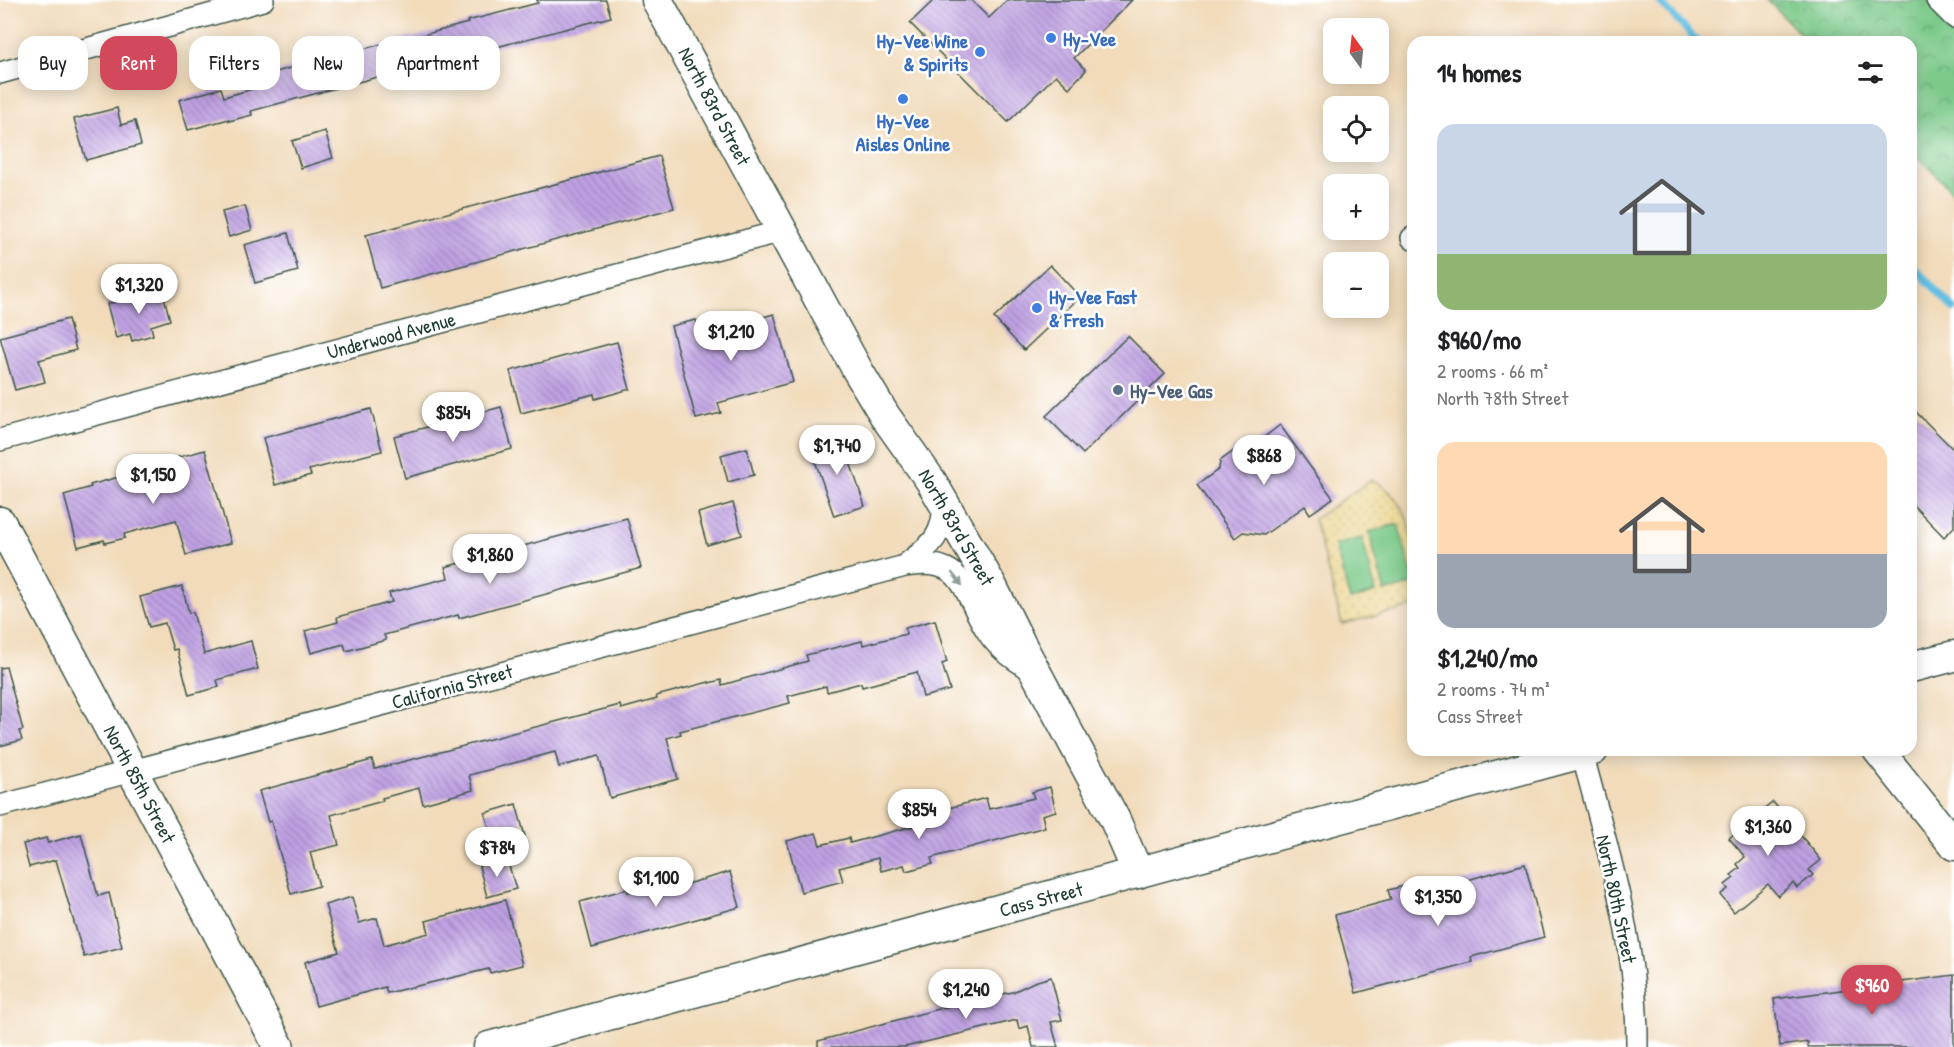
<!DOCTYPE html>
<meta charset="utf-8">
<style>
body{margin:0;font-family:"Patrick Hand",sans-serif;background:#f2f2f2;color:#202124;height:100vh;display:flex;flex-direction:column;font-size:22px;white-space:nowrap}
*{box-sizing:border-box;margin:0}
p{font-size:20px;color:#757577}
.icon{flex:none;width:33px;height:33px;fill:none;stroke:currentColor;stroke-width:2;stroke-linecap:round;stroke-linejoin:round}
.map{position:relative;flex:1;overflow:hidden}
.details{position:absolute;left:1407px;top:36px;width:510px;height:720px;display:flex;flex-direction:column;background:#fff;border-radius:18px;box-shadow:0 3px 15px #0003}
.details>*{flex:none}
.hud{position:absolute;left:18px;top:36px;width:570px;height:54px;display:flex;gap:12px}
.needle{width:39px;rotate:345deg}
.tools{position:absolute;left:1323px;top:18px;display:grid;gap:12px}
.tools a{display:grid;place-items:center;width:66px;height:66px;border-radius:12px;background:#fff;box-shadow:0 3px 15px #0003;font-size:30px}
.price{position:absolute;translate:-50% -51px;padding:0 14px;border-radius:21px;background:#fff;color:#222;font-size:20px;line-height:39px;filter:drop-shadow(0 2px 3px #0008)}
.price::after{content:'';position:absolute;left:50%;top:36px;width:18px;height:14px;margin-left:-9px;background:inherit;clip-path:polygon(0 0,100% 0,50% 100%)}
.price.current{background:#d1495b;color:#fff}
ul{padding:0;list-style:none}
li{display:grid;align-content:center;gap:12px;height:318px;padding:0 30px}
li span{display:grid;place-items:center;height:186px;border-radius:18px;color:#555}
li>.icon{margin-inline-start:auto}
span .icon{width:108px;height:108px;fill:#fffc;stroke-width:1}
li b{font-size:26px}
h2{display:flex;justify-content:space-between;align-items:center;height:72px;padding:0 30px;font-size:26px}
.tag{padding:0 21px;border-radius:18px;background:#fff;box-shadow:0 3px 15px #0003;font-size:21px;line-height:54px}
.tag.current{background:#d1495b;color:#fff}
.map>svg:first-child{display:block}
.sand{fill:url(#sand-dots);stroke:#868c69;stroke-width:1.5}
.park{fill:url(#park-crowns);stroke:#4d835e;stroke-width:1.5}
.garden{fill:#7bc989;stroke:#4d835e;stroke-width:1.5}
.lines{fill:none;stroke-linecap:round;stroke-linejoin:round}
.stream{stroke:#65bfe2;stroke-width:7}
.building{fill:url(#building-back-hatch)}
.street-casing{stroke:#3e5548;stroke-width:24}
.secondary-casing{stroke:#3e5548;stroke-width:33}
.street{stroke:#fff;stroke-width:21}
.secondary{stroke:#fff;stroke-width:30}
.oneway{fill:#8f9e9a}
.shop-dot{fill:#3f7fe0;stroke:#fff;stroke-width:2}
.service-dot{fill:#5c6f8a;stroke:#fff;stroke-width:2}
.labels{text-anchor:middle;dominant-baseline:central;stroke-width:5;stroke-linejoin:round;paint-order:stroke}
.shop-label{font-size:20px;font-weight:bold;fill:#366cbe;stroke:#fff;text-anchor:start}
.street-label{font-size:20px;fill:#1f3d34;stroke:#fff}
.service-label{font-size:20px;font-weight:bold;fill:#4e5e75;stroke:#fff;text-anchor:start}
</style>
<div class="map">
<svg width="1954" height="1047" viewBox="0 0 1954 1047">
<defs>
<pattern id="sand-dots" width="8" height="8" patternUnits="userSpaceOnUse" patternTransform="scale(1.5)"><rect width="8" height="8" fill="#eeda9e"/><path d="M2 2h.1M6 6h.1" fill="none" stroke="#ccbc89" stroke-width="1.8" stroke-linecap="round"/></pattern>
<pattern id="park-crowns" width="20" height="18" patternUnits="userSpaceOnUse" patternTransform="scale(1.5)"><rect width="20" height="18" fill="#7bc989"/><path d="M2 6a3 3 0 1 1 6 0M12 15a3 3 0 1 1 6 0" fill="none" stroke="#64a471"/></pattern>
<pattern id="building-back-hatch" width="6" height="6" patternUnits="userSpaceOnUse" patternTransform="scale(1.5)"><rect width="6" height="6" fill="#bfa1e3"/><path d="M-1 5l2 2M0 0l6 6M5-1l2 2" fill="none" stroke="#9b84b9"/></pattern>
</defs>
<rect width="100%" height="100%" fill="#fff"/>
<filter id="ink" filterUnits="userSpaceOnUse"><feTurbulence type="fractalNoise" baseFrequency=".0167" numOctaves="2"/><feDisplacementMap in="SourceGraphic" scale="12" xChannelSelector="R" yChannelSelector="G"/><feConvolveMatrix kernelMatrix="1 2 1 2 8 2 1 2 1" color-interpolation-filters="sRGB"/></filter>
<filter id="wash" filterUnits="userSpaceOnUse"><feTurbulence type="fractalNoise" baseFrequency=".008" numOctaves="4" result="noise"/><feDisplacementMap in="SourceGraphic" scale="24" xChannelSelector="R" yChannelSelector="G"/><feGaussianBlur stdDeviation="1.35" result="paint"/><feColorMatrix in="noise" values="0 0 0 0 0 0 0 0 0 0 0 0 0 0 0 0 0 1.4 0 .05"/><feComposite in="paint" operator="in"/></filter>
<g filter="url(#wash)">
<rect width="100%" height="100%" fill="#f1dbbb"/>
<path class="sand" d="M1371 480C1380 482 1387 489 1394 497 1420 526 1413 570 1413 607L1342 624 1314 519Z"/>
<polygon class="park" points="1767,0 1937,0 1954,17 1954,194 1911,149 1911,42 1808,42"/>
<g class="garden">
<polygon points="1398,524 1413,577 1413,584 1385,592 1369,532"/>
<polygon points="1362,538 1376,592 1350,600 1335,545"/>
</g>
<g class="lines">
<g class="stream">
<polyline points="1658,0 1698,42"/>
<polyline points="1911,264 1954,309"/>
</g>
</g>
<g id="blocks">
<g class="building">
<polygon points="537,0 606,0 611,17 462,56 463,59 408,73 407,69 251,111 252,115 229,121 229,119 188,130 179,100 221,88 224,97 263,86 261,76 342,54 340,47 361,41 363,49 412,36 412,38 468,23 467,21 538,3"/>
<polygon points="934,0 971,0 989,18 1007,0 1132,0 1074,58 1086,70 1069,88 1056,75 1008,122 910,23"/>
<polygon points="117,108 121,125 135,121 141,145 86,160 74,119"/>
<polygon points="325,131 333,158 301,168 292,141"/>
<polygon points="659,156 674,208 380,288 366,235"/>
<polygon points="245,206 252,230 229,237 222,212"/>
<polygon points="288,233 298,271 255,283 244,245"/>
<polygon points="1050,265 1080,297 1024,350 994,318"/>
<polygon points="162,289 170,320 151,326 153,335 132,341 130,334 116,338 107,304"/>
<polygon points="774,314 793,382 718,403 721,413 696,419 671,326 696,320 700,334"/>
<polygon points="68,319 76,350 39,360 45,382 15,390 0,337"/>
<polygon points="1128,336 1165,374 1083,454 1046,416"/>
<polygon points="617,342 630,389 595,399 594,394 521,413 510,371"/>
<polygon points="501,407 512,449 405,478 394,436"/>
<polygon points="1911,407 1954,450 1954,527 1944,537 1911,503"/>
<polygon points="371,409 382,451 309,470 311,475 275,485 263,438"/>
<polygon points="1280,425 1333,498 1310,514 1305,506 1264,535 1243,532 1235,538 1197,485 1219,469 1220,461 1245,443 1254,445"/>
<polygon points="841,436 865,506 834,516 810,446"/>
<polygon points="747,448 754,475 728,482 721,455"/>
<polygon points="205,450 231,543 186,555 176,520 124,534 125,538 105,543 104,540 78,547 64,495 91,487 90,485 119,477 120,479 162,468 161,462"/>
<polygon points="733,503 742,535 707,545 698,513"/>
<polygon points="627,518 641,568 459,618 458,615 384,635 386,640 346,651 344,644 311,653 305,631 338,622 337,617 392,602 389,593 448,578 445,567"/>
<polygon points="182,586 189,613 193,612 204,654 251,641 258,669 217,680 219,687 189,695 177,649 173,650 165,623 149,627 140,597"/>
<polygon points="935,620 947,662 942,664 950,690 923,697 917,672 862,687 861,683 827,692 826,686 788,696 790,703 680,731 681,734 667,738 678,779 610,798 599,756 559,767 555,752 469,775 473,790 423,804 419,788 382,798 383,801 331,815 339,845 310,852 319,886 291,894 271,821 268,822 259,791 372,760 375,769 620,705 621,709 657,699 656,696 709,682 709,683 721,680 722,685 808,661 806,655 862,641 863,645 906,634 905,628"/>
<polygon points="6,667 23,730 19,731 22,740 0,746 0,668"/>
<polygon points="1050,787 1056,811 1042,815 1045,827 931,858 933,864 906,871 904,865 881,871 878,858 839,868 843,881 801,892 787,841 816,833 820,845 849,838 850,843 947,817 945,809 986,798 989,809 1034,798 1032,792"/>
<polygon points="1773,802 1821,860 1809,870 1813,875 1797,888 1793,883 1778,896 1768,884 1734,912 1720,895 1728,889 1725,885 1734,878 1731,875 1740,868 1737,864 1745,857 1729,838 1745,826 1741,822 1757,809 1761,812"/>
<polygon points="516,804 525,836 494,845 485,813"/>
<polygon points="81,834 98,896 109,893 122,947 84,957 56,860 29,867 23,844 46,838 48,843"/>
<polygon points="507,859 516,889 487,897 479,866"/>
<polygon points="1525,864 1544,937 1471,957 1472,962 1356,993 1335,915 1391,900 1388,890 1424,881 1427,891"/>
<polygon points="730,872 740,907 592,948 580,902 627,889 628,892 677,879 679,886"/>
<polygon points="352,897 359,923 377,918 384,945 429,933 426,921 505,900 522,965 490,973 489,969 387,993 385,987 316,1006 305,962 339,952 325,905"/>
<polygon points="1954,975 1954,1047 1808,1047 1808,1042 1780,1046 1774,999"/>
<polygon points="1051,977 1062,1020 1051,1022 1058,1047 1033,1047 1028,1026 1019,1029 1017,1020 905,1047 818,1047 818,1041 976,999 1013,992 1034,982"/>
</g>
</g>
</g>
<g filter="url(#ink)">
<use href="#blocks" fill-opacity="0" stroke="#3e5548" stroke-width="1.5"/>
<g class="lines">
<g class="street-casing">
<g id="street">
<polyline points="1937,0 1954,17"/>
<polyline points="0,73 263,0"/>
<polyline points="1412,238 1413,239"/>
<polyline points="0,440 782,231"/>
<path d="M905 565C931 545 943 538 944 503"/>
<path d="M1582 753C1608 850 1638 946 1637 1047"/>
<path d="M0 806 905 566C967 555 961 593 989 634 999 649 1016 661 1032 670"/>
</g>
</g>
<g class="secondary-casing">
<g id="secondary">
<polyline points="657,0 858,371 885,416 931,481 990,583 1020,643 1115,820 1138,873"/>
<polyline points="0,522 279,1047"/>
<polyline points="1911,667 1954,656"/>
<polyline points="1878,750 1954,845"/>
<polyline points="489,1047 1593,750"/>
</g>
</g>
<use href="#street" class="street"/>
<use href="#secondary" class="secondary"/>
</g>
<defs><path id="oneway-solid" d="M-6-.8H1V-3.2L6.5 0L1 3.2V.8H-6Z" transform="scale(1.5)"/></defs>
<use class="oneway" href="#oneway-solid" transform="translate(957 579) rotate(51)"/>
</g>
<g class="shop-dot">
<circle cx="1051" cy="38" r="6"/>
<circle cx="980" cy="52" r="6"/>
<circle cx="903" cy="99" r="6"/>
<circle cx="1037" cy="308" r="6"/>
</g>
<circle class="service-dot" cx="1118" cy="390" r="6"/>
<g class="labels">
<g class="shop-label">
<text x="1063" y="38">Hy-Vee</text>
<text x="968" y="40" text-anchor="end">Hy-Vee Wine<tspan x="968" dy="23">&amp; Spirits</tspan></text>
<text x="903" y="120" text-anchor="middle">Hy-Vee<tspan x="903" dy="23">Aisles Online</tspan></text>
<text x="1049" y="296">Hy-Vee Fast<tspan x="1049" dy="23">&amp; Fresh</tspan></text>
</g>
<g class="street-label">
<text transform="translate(715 106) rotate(62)">North 83rd Street</text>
<text transform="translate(391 335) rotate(-15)">Underwood Avenue</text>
<text transform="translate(957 527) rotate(60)">North 83rd Street</text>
<text transform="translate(452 686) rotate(-15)">California Street</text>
<text transform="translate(140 784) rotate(62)">North 85th Street</text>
<text transform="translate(1041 899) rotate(-15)">Cass Street</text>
<text transform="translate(1617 899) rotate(78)">North 80th Street</text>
</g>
<g class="service-label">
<text x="1130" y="390">Hy-Vee Gas</text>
</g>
</g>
</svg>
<div class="tools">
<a><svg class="needle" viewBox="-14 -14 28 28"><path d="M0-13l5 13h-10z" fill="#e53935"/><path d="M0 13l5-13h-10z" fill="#757577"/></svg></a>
<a><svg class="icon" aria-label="locate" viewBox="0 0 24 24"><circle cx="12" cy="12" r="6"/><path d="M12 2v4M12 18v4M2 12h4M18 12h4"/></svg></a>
<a>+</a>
<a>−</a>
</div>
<b class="price" style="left:139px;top:315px">$1,320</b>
<b class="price" style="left:731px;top:362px">$1,210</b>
<b class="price" style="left:453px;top:443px">$854</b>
<b class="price" style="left:837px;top:476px">$1,740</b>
<b class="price" style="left:1264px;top:486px">$868</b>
<b class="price" style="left:153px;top:505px">$1,150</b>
<b class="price" style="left:490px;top:585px">$1,860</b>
<b class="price" style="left:919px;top:840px">$854</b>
<b class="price" style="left:1768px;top:857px">$1,360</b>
<b class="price" style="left:497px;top:878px">$784</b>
<b class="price" style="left:656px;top:908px">$1,100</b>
<b class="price" style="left:1438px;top:927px">$1,350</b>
<b class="price current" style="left:1872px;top:1016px">$960</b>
<b class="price" style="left:966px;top:1020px">$1,240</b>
<div class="hud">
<a class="tag">Buy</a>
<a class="tag current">Rent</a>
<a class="tag">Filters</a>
<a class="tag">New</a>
<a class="tag">Apartment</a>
</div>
<section class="details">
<h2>14 homes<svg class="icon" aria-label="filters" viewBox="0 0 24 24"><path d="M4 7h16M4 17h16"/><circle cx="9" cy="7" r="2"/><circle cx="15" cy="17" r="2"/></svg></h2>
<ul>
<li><span style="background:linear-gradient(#c9d6e8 70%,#8fb573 0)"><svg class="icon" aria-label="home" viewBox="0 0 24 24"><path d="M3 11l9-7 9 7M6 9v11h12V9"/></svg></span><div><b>$960/mo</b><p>2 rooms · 66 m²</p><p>North 78th Street</p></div></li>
<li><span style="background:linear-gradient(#ffd9b3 60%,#9aa5b1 0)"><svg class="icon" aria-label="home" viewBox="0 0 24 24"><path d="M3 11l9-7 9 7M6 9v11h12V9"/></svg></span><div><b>$1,240/mo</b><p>2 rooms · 74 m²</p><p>Cass Street</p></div></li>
</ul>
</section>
</div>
